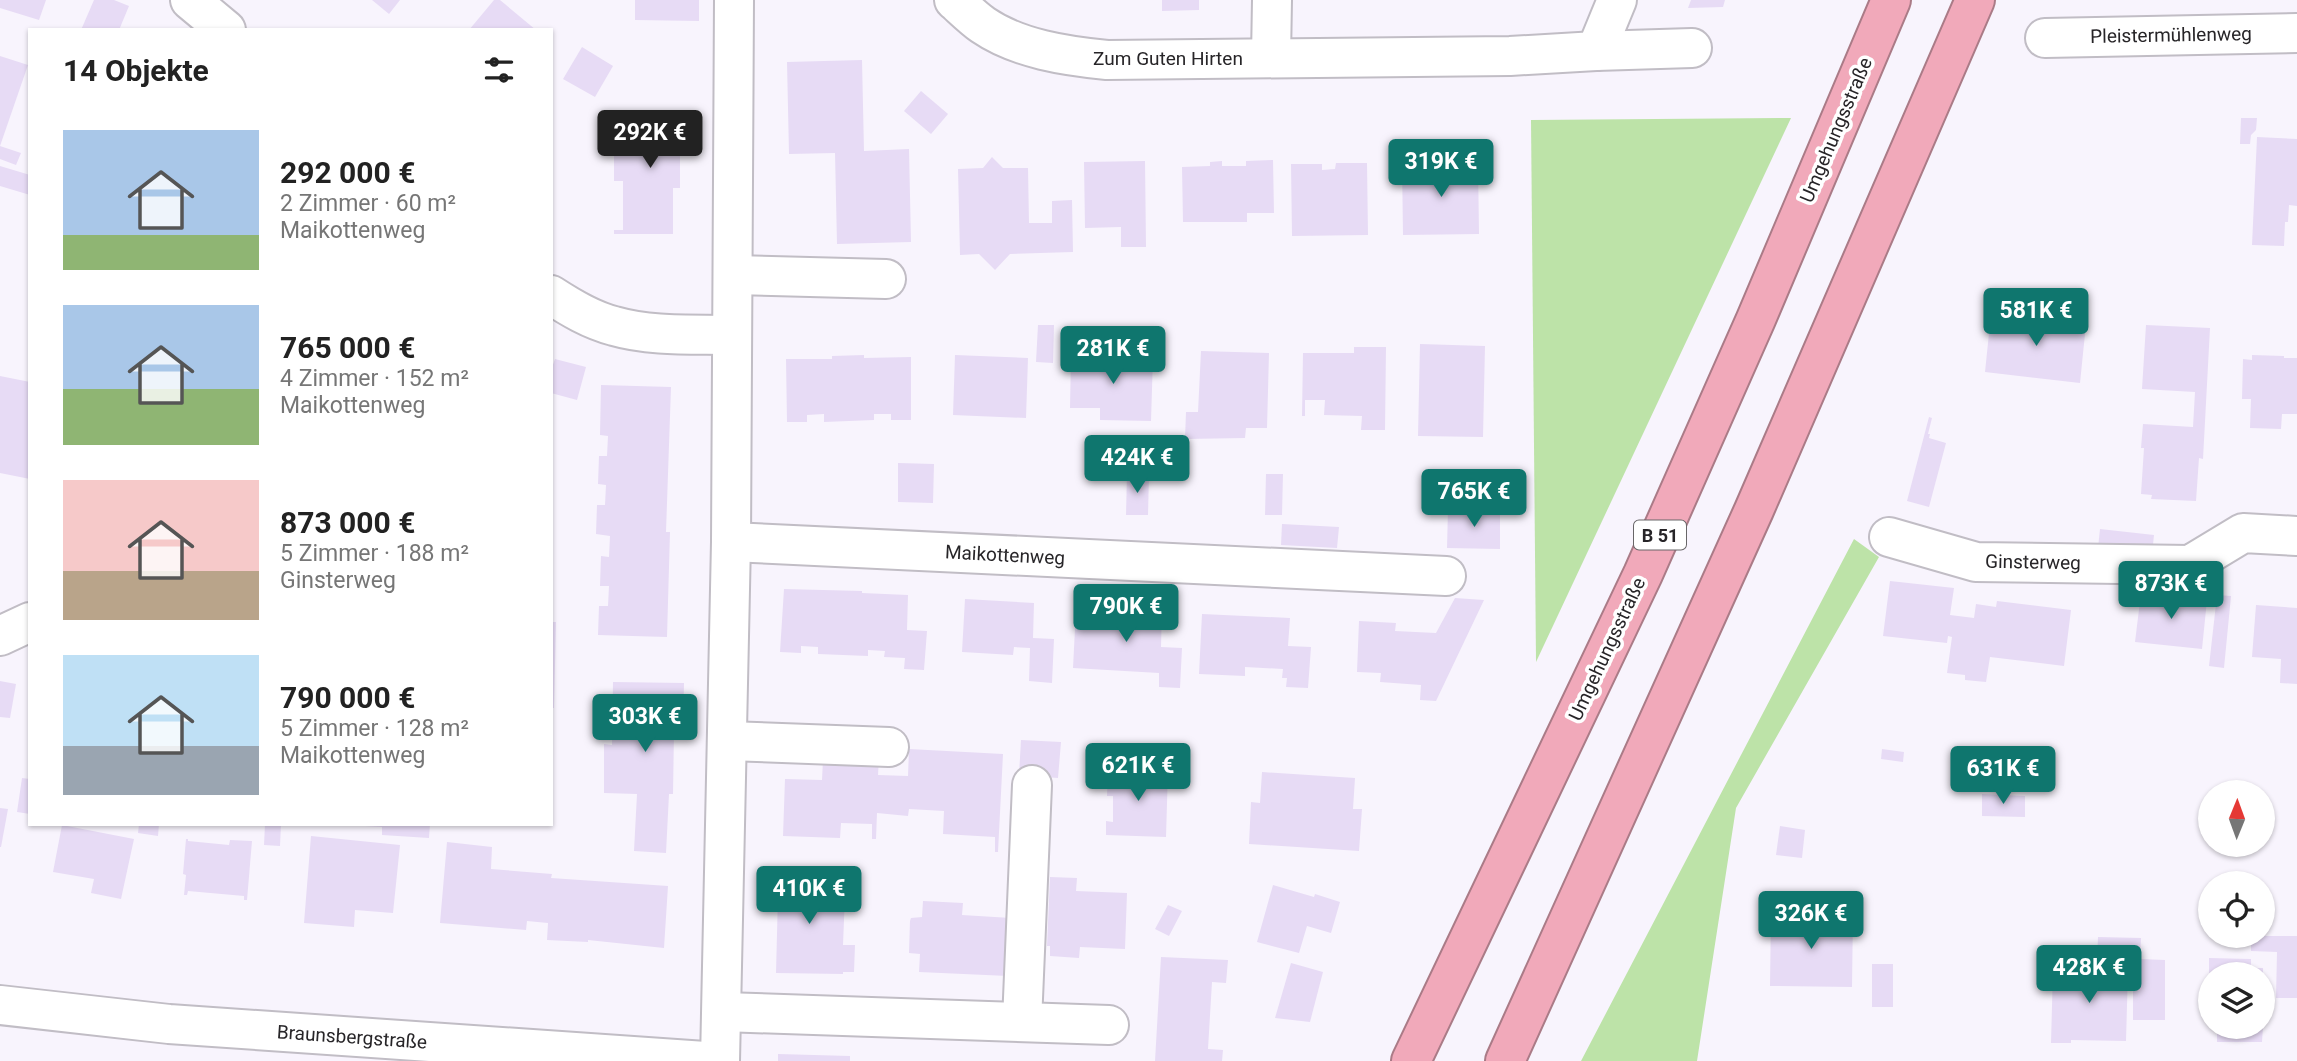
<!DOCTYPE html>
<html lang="de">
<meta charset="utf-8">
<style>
body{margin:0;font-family:Roboto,sans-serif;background:#f2f2f2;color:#222;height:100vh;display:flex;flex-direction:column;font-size:26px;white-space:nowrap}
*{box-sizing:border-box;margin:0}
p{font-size:23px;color:#767676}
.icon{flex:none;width:38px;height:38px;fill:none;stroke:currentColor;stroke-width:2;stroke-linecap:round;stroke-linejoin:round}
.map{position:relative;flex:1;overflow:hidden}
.side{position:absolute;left:28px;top:28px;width:525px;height:798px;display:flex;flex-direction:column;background:#fff;border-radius:0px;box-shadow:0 2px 5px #0004}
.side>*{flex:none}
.needle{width:46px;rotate:1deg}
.tools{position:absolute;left:2198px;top:780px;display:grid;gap:14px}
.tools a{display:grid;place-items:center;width:77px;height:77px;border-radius:50%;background:#fff;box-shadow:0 2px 5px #0004;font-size:35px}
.price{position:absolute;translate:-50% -60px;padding:0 16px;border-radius:7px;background:#0f766e;color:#fff;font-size:23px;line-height:46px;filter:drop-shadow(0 2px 4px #0008)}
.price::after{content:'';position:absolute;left:50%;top:42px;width:21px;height:16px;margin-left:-10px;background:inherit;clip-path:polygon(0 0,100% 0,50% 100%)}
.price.selected{background:#222;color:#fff}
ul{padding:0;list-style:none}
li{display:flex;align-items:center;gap:21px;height:175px;padding:0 35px}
li span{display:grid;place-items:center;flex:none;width:196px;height:140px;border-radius:0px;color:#555}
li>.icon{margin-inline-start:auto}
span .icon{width:84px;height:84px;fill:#fffc;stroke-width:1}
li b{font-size:30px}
h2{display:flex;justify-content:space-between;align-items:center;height:84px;padding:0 35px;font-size:30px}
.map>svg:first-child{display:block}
.green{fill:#bde3a8}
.building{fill:#e7dbf5}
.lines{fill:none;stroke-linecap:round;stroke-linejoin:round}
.minor-casing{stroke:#c1bdc5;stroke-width:42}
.highway-casing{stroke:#aa7b87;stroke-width:42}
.minor{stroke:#fff;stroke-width:38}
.highway{stroke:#f1a9ba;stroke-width:38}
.labels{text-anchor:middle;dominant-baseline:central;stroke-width:7;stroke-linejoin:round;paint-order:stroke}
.shield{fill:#fff;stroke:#686668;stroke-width:2}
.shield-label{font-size:18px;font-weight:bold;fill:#272528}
.street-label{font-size:19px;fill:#272528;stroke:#fff}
</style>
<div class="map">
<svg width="2297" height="1061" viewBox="0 0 2297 1061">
<rect width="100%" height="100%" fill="#f8f4fd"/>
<g class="green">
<polygon points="1791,118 1536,662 1531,120"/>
<polygon points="1854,539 1879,557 1736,808 1697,1061 1581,1061"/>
</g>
<g class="building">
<polygon points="0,0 46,0 39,20 0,8"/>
<polygon points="94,0 114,0 129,6 119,30 81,30"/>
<polygon points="372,0 400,0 389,14"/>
<polygon points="494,0 500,0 536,30 469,30"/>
<polygon points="635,0 699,0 699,21 635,20"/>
<polygon points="1162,0 1199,0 1199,10 1162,11"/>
<polygon points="1691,0 1725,0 1723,7 1688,8"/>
<polygon points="582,47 613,66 595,97 563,79"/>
<polygon points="0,56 28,65 0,146"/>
<polygon points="862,60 864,151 909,149 911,242 837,244 835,153 789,154 787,62"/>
<polygon points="921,91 948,114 931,134 904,111"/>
<polygon points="614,118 690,118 694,121 694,140 690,144 690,151 685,156 680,156 680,188 673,188 673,234 614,234 614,230 623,230 623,181 614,181 614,156 620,156 619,148 612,148 612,146 619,146 620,138 614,138"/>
<polygon points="2241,118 2257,118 2256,130 2251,135 2250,144 2240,144"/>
<polygon points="2257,137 2297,139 2297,206 2289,205 2288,222 2285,222 2284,246 2252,245"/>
<polygon points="0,146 21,153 16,165 0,159"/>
<polygon points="992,157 1003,168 1028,168 1029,223 1052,223 1052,201 1072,200 1073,252 1010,254 995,270 979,254 960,255 958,169 983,168"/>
<polygon points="1273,160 1274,213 1247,213 1247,222 1183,222 1182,167 1210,166 1210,162 1222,161 1222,166 1246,166 1246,161"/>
<polygon points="1145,161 1146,247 1121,247 1121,227 1085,228 1084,162"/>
<polygon points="1478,162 1479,234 1403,235 1402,163 1433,163 1433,168 1447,169 1446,163"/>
<polygon points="1336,163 1367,163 1368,235 1292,236 1291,164 1322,164 1322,170 1335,169"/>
<polygon points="0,166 30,175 30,195 0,186"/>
<polygon points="1991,314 2086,324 2080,383 1985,372"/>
<polygon points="1038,325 1054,325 1053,363 1036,362"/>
<polygon points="2146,325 2210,328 2203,459 2199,458 2196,501 2151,499 2152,495 2141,494 2144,448 2141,448 2143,424 2193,427 2195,392 2142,389"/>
<polygon points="1420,344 1485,346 1483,437 1418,436"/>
<polygon points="1354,347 1386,347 1385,430 1361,430 1362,416 1324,415 1325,400 1305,400 1305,416 1302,416 1303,353 1354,353"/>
<polygon points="1201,351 1269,353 1267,428 1246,428 1245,438 1185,439 1186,412 1198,412"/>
<polygon points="864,355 864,358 911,357 911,420 891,420 891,414 874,414 874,420 824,422 824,414 807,415 807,422 787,422 786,359 832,359 832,356"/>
<polygon points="955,355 1028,358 1026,418 953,415"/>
<polygon points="1071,355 1153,357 1151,421 1100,420 1100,408 1070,408"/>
<polygon points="2252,355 2284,356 2284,358 2297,358 2297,414 2282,414 2281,429 2250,428 2251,399 2242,399 2243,359 2252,360"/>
<polygon points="555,359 586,367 577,400 551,393 551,370"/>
<polygon points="0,376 30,382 30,479 0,473"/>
<polygon points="601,385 671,387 666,532 670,532 667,637 598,635 599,606 608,606 609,586 600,586 601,556 609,557 610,536 596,534 597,505 605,505 606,485 598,484 599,456 607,456 608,436 600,435"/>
<polygon points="1929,417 1932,418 1928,434 1930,434 1929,438 1946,443 1929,507 1907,501"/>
<polygon points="898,463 934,464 933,503 898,502"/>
<polygon points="1127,474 1149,475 1148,515 1126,515"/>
<polygon points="1266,474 1283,474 1282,515 1265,515"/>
<polygon points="1448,509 1500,509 1500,549 1447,548"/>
<polygon points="1282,524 1339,527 1337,548 1281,545"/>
<polygon points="2100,529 2154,535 2152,554 2098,548"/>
<polygon points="1890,581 1954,588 1950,615 1974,618 1976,604 1996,607 1997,601 2071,610 2064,666 1990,657 1986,682 1965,680 1965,675 1947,673 1952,637 1948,636 1947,643 1883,636"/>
<polygon points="784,589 862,591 862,593 908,595 907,630 927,631 924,670 904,669 905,658 884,657 885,651 868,650 868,656 818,654 818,647 801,646 801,653 780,652"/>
<polygon points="2141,593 2207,600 2202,649 2135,642"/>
<polygon points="2217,595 2231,596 2224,668 2209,666"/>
<polygon points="1455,598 1484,600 1436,701 1420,700 1421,685 1380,682 1381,673 1357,672 1359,621 1396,623 1395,631 1436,633"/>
<polygon points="965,599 1034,603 1033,638 1054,639 1052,683 1029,681 1030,648 1014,647 1013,655 962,652"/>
<polygon points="2256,605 2297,608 2297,684 2280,683 2281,659 2252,657"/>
<polygon points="1076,609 1138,613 1138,609 1162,610 1161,647 1182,648 1180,688 1159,687 1159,673 1073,668"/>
<polygon points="1202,614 1290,618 1288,646 1311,647 1308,688 1286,687 1287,678 1282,678 1283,669 1245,667 1245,676 1199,674"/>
<polygon points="551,622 556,622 554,708 551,708"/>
<polygon points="0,681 16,684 10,718 0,717"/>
<polygon points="613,682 684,683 683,732 674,732 673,794 669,794 666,853 634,851 637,794 604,793 604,744 612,745"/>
<polygon points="1021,740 1061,742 1058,778 1019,775"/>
<polygon points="909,749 1003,754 998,852 995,852 995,837 943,834 944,811 909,809 908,816 877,813 876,839 872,839 872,824 841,823 840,838 783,836 785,779 822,780 823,760 879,758 878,775 908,776"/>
<polygon points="1882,749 1904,752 1903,762 1881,759"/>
<polygon points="1108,769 1168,770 1166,837 1106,835 1106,821 1113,822 1113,796 1107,796"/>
<polygon points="1262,772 1355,778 1353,809 1362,809 1359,851 1249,844 1251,802 1260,803"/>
<polygon points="22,778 30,779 30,814 17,812"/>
<polygon points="1982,794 2025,796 2025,817 1982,816"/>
<polygon points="0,808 8,809 1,847 0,847"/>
<polygon points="139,824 159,824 158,836 138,833"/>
<polygon points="265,824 281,824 280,846 264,845"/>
<polygon points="365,824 430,824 429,838 382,835 382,827 365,826"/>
<polygon points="62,825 134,839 121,899 91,893 94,879 53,872"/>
<polygon points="1780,826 1805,830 1802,858 1776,855"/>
<polygon points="311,836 400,845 393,913 355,910 354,927 304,923"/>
<polygon points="186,839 188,839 188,841 229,845 230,840 252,841 247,900 244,900 244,896 188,891 187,895 184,895 186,875 183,874"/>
<polygon points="447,842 492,847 491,869 552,874 551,878 668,886 664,948 588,940 588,942 547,940 548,923 527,921 526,930 440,923"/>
<polygon points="771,869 818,872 818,894 845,895 843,945 855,945 854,972 843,972 843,974 776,973 778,895 771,895"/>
<polygon points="1050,877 1077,878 1076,891 1127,893 1125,949 1080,947 1079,958 1050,956 1050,946 1047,946"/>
<polygon points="1273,885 1314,897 1315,894 1340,902 1331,933 1307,926 1299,953 1257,942"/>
<polygon points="923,901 963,903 962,915 1011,918 1008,976 919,972 920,954 909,953 910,921 911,918 922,917"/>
<polygon points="1168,905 1182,911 1169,936 1155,929"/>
<polygon points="1771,912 1775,912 1775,915 1812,915 1850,916 1850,913 1853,913 1852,987 1770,986"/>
<polygon points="2251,936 2297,936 2297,998 2276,998 2277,952 2251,951"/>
<polygon points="2098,937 2141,938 2140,959 2165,960 2165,1020 2133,1020 2133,984 2139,984 2139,965 2109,964 2109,961 2097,960"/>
<polygon points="1161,957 1228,960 1226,983 1212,982 1208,1049 1223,1050 1222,1061 1155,1061"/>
<polygon points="2209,958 2251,959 2251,968 2263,968 2263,975 2209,975"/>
<polygon points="1291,963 1323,972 1310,1022 1275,1018"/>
<rect x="1872" y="964" width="21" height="43"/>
<polygon points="2053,969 2128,970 2126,1041 2071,1040 2071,1043 2051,1043"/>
<polygon points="2217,1027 2263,1027 2262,1042 2217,1042"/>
<polygon points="778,1054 850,1056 850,1061 778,1061"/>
</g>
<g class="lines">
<g class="minor-casing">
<g id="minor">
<polyline points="190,0 226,30"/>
<path d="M954 0C963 8 973 18 983 25 1018 49 1066 56 1107 60L1510 56 1596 51 1692 48"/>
<polyline points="2045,38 2297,33"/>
<polyline points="1596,51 1617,0"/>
<polyline points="1271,57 1272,0"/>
<polyline points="734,275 886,279"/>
<path d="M551 295C571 308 591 320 614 326 652 337 694 334 732 335"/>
<polyline points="1889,537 1976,562 2190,565 2243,533 2297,536"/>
<polyline points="731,542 1446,576"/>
<polyline points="0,636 30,622"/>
<polyline points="728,741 889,747"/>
<polyline points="0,1005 169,1024 705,1061"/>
<polyline points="723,1012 1109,1025"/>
<polyline points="1022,1022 1032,785"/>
<polyline points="720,1061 731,542 734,0"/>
</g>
</g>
<g class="highway-casing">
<g id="highway">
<polyline points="1411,1061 1643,574 1756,319 1891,0"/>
<polyline points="1505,1061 1754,510 1975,0"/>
</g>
</g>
<use href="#minor" class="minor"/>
<use href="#highway" class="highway"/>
</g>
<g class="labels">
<rect class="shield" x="1634" y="520.5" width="52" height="29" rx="5"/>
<g class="shield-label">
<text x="1660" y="535">B 51</text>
</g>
<g class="street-label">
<text transform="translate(2171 35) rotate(-1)">Pleistermühlenweg</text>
<text x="1168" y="58">Zum Guten Hirten</text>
<text transform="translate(1836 130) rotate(-67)">Umgehungsstraße</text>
<text transform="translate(1005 555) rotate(3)">Maikottenweg</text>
<text transform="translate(2033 562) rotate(1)">Ginsterweg</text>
<text transform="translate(1607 649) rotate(-65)">Umgehungsstraße</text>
<text transform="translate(352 1037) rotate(4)">Braunsbergstraße</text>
</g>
</g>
</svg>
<div class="tools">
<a><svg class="needle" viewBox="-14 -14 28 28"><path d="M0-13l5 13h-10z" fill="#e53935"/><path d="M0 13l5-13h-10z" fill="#767676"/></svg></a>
<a><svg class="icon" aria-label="locate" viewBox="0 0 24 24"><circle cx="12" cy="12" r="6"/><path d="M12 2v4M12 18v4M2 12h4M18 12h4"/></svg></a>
<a><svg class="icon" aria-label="layers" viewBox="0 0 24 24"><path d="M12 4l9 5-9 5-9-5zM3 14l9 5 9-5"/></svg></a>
</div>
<b class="price selected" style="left:650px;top:170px">292K €</b>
<b class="price" style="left:1441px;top:199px">319K €</b>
<b class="price" style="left:2036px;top:348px">581K €</b>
<b class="price" style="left:1113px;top:386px">281K €</b>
<b class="price" style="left:1137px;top:495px">424K €</b>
<b class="price" style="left:1474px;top:529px">765K €</b>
<b class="price" style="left:2171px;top:621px">873K €</b>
<b class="price" style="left:1126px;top:644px">790K €</b>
<b class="price" style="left:645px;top:754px">303K €</b>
<b class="price" style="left:1138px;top:803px">621K €</b>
<b class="price" style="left:2003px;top:806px">631K €</b>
<b class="price" style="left:809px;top:926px">410K €</b>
<b class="price" style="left:1811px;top:951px">326K €</b>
<b class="price" style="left:2089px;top:1005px">428K €</b>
<section class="side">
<h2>14 Objekte<svg class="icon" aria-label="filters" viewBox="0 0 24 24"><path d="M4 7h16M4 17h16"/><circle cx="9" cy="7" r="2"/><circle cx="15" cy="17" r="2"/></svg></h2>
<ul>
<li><span style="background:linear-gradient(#a9c7e8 75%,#8fb573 0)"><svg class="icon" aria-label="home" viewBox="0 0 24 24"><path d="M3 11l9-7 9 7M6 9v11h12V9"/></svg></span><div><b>292 000 €</b><p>2 Zimmer · 60 m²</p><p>Maikottenweg</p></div></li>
<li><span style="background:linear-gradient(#a9c7e8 60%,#8fb573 0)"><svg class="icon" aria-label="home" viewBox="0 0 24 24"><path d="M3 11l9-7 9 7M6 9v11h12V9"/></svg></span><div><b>765 000 €</b><p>4 Zimmer · 152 m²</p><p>Maikottenweg</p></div></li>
<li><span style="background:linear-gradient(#f6c9c9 65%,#b9a48a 0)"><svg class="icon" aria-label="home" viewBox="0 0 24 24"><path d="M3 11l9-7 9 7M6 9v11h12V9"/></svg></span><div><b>873 000 €</b><p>5 Zimmer · 188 m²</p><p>Ginsterweg</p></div></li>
<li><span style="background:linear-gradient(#bfe0f5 65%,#9aa5b1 0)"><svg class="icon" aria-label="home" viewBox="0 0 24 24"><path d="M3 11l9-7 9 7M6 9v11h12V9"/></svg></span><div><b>790 000 €</b><p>5 Zimmer · 128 m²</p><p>Maikottenweg</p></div></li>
</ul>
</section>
</div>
